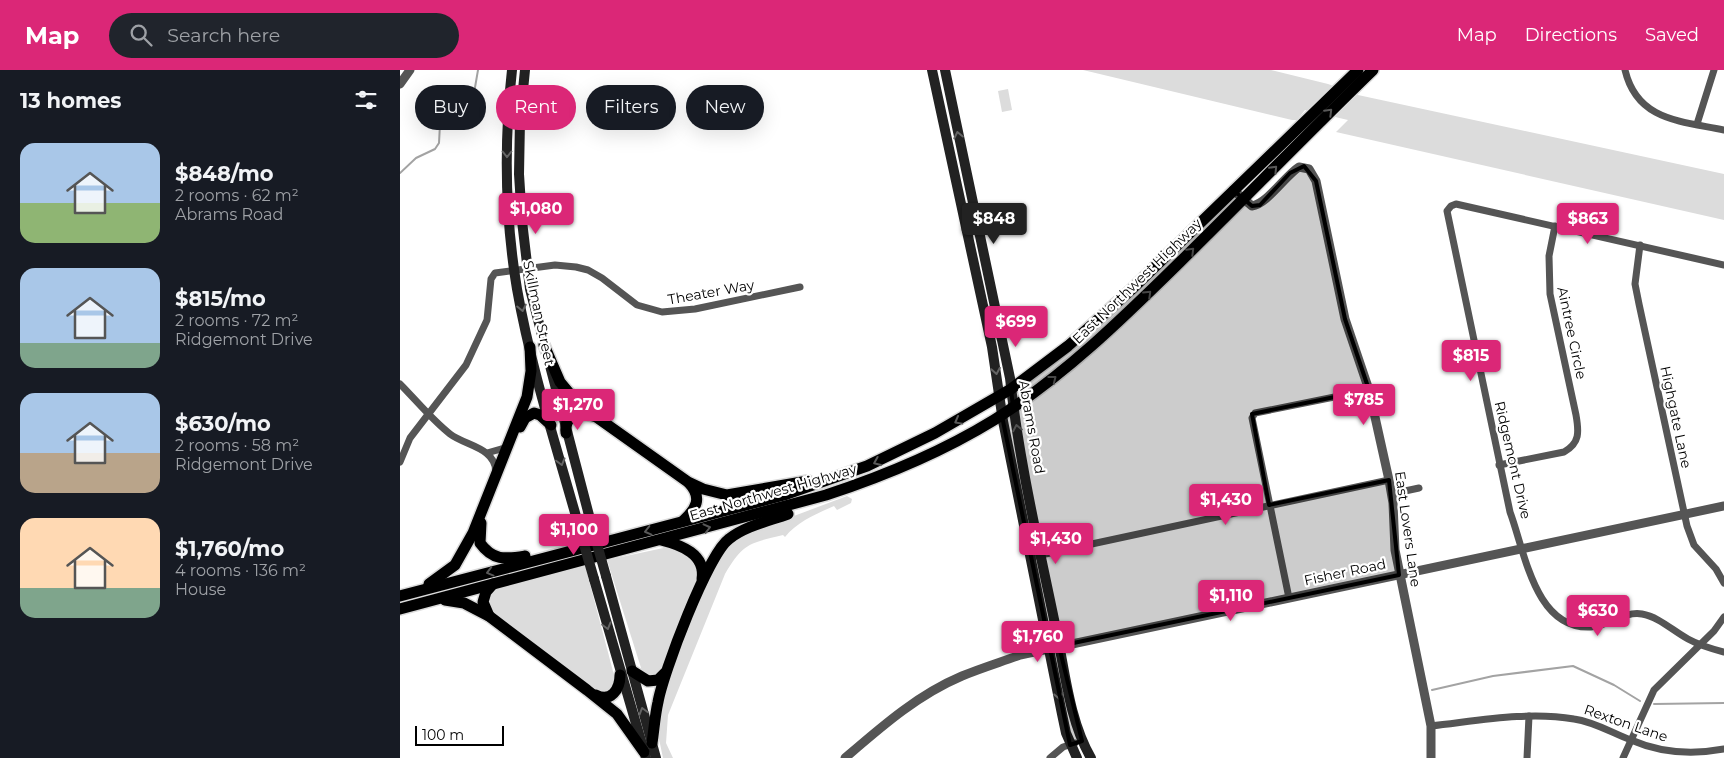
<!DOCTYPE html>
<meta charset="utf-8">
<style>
body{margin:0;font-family:Montserrat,sans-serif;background:#20242c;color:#f1f3f6;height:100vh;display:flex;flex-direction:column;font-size:19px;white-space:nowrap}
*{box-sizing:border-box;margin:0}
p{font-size:16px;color:#9ea1a6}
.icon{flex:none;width:28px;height:28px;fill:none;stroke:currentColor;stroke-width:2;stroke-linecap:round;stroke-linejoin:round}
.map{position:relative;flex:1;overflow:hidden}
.panel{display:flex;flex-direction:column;background:#171b24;width:400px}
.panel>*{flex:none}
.hud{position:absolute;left:15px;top:15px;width:475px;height:45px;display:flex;gap:10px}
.scale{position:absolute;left:15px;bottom:12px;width:89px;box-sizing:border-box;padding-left:5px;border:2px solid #000;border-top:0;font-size:14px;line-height:18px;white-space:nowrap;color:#000;-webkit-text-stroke:4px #fff;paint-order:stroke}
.price{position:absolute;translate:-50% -42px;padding:0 11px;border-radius:5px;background:#db2777;color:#fff;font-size:16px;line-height:32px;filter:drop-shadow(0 1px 2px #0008)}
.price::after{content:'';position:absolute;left:50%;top:30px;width:15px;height:11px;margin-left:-8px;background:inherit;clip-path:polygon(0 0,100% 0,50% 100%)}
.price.current{background:#222;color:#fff}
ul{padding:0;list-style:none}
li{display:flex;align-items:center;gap:15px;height:125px;padding:0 20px}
li span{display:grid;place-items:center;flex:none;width:140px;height:100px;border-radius:15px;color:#555}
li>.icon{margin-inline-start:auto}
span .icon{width:60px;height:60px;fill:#fffc;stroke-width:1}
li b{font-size:21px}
h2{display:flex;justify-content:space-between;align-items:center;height:60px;padding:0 20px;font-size:21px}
.chip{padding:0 18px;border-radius:22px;background:#171b24;box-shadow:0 5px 20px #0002;font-size:18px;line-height:45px}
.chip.current{background:#db2777;color:#fff}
header{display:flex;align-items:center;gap:30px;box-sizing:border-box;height:70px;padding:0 25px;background:#db2777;color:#fff}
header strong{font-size:24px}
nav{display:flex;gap:28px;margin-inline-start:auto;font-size:18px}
.search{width:350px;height:45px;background:#20242c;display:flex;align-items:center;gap:12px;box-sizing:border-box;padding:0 18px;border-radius:28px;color:#9ea1a6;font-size:19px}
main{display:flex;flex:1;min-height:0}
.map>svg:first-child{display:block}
.green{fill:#dcdcdc}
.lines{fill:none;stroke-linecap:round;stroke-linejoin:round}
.stream{stroke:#a3a3a3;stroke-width:2}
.primary-casing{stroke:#dbdbdb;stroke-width:14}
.minor{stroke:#555;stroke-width:7}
.tertiary{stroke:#555;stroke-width:9}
.secondary{stroke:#222;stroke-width:10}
.primary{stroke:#000;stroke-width:11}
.secondary-bridge{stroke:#222;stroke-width:10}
.oneway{stroke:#595959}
.oneway2{stroke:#646464}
.marked{fill:#000;fill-opacity:0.2;stroke:#000;stroke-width:4;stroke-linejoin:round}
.labels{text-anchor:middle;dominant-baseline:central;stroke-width:4.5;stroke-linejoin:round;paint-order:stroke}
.street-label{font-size:14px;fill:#000;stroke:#fff}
</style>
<header>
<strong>Map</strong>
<div class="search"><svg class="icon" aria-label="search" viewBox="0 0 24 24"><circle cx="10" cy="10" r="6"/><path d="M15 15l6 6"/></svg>Search here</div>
<nav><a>Map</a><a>Directions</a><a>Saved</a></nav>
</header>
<main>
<section class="panel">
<h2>13 homes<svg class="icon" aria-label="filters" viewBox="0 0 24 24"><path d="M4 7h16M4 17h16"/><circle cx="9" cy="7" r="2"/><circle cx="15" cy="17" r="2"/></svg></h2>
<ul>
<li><span style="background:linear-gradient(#a9c7e8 60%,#8fb573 0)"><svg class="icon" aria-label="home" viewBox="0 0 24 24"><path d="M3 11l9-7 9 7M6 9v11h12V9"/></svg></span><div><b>$848/mo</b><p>2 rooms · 62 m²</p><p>Abrams Road</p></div></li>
<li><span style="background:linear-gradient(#a9c7e8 75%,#7fa58c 0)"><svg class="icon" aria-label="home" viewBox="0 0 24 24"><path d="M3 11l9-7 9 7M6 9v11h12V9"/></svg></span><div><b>$815/mo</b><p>2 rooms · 72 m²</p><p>Ridgemont Drive</p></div></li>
<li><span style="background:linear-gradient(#a9c7e8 60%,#b9a48a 0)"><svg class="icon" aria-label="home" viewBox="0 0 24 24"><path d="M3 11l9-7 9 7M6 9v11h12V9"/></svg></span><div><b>$630/mo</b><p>2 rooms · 58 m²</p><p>Ridgemont Drive</p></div></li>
<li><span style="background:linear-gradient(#ffd9b3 70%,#7fa58c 0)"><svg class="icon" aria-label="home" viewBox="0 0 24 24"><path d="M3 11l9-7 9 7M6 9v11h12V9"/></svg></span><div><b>$1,760/mo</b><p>4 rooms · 136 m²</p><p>House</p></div></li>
</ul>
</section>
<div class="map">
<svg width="1324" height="688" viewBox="0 0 1324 688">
<rect width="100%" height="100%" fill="#fff"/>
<g class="green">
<polygon points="683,0 871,0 928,14 958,25 1324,104 1324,150 936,62 948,50 905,40 897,50 892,50"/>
<polygon points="608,19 612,40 602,42 598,21"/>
<path d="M447 426 452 429 451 433 437 440 434 436C416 444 397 452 385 467L383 465C350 473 343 473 325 504L268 645 266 673 273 688H263L259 669 258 635 311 499 333 469Z"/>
<path d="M268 477C290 485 299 492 295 517L261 602 251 607 242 601 207 490Z"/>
<path d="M185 495 215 609C213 619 209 622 199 622L89 542 85 527 91 520Z"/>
</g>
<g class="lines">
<g class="stream">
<polyline points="0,103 16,88 35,79 39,73 40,54 43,49 61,43 73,29 78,0"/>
<polyline points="1032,620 1093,606 1173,596 1214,615 1240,631"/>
<polyline points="1254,634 1324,633"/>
</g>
<g class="primary-casing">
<g id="primary">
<polyline points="144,275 160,312 175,330 195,346 288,412 303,419 327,425 408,411"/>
<polyline points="120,357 125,348 134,343 140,345 151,355"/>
<path d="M166 363C164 345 178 342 193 346"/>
<path d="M283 451C296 439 303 428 289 413"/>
<path d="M81 453 80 473C93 491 105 489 125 486"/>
<path d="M261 470C281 475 306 484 302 509"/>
<polyline points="29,514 55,495 73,463 127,327 131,301 130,277"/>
<polyline points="0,526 384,425 467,396 535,363 611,319 668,276 731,220 958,0"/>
<polyline points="45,530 64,533 89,546 187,620 217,644 244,682"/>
<path d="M0 539 426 425C484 406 542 382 594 350 664 306 722 249 780 192 845 128 908 63 973 0"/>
<polyline points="89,546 83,532 86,522 93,514"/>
<polyline points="232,601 248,611 258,610 265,603"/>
<path d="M196 625C211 633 220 619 220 605"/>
<path d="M252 673C254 660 255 645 258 632 263 603 308 484 329 469 345 456 369 451 388 444"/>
</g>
</g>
<g class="minor">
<path d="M1225 0C1237 51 1281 51 1324 60"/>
<polyline points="1297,54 1314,0"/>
<polyline points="1240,175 1235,214 1239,234 1287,456 1294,475 1316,499 1324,513"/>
<path d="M1324 195 1056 134 1051 136 1047 141 1110 442C1125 482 1135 560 1191 557 1209 556 1223 541 1242 544 1259 547 1273 561 1288 569 1299 575 1312 579 1324 582"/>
<path d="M0 314C16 330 32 350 50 364 66 376 94 377 96 401"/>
<polyline points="87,383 108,377"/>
<polyline points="0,392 10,368 66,295 87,250 91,209 95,203 155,195 176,197 188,200 202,208 237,235 262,242 295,239 400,217"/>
<path d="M1099 395 1164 382C1180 373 1179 362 1176 345L1150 224 1149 186 1155 156"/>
<polyline points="991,424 1019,418"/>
<polyline points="636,486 989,410"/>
<polyline points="889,528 852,348 855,343 969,320"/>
<path d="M1031 656C1077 651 1127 641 1174 649 1195 652 1212 663 1231 670 1261 683 1292 685 1324 679"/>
<polyline points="650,688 663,677 675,673"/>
<polyline points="1127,688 1129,646"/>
<polyline points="1223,688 1254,620 1314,561 1324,547"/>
</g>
<g class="tertiary">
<polyline points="0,14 10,0"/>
<path d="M833 120 852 136C867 134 885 106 899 97L909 99 916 111 945 249 969 320 989 410 993 433 995 480 1031 656V688"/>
<path d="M445 688C481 657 517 625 562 606 581 598 601 592 620 585L1324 436"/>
</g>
<g class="secondary">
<path d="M112 0C104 72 105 147 117 219 131 299 157 378 179 457"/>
<polyline points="125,0 120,50 119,104 122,151 130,219 191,453"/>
<polyline points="532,0 592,277 603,351 662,644 666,663 677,688"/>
<path d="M545 0 610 308C619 392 639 476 656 559 665 601 669 650 691 688"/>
<polyline points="206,506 256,688"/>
<polyline points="194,509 246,688"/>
</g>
<use href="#primary" class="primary"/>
<g class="secondary-bridge">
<polyline points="191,453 206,506"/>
<polyline points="179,457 194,509"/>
</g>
</g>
<defs><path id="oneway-chevron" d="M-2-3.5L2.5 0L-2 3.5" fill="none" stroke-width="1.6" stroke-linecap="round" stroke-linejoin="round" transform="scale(1.25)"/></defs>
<g class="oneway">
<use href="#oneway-chevron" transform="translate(929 42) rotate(-45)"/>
<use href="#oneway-chevron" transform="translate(874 99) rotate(-46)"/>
<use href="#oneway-chevron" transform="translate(791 181) rotate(-45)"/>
<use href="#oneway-chevron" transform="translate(748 224) rotate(-44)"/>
<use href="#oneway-chevron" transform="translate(653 309) rotate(-38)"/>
<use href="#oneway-chevron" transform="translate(558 351) rotate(151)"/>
<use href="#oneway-chevron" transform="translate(477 392) rotate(157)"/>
<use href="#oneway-chevron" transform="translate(307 458) rotate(-14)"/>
<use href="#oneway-chevron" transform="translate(248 461) rotate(166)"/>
<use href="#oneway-chevron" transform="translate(90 502) rotate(165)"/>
</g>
<g class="oneway2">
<use href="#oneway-chevron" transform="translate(558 65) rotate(-102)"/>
<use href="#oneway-chevron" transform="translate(107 84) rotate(90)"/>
<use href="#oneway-chevron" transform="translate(122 238) rotate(78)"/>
<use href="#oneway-chevron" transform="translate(596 301) rotate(80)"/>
<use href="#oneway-chevron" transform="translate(617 358) rotate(-101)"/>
<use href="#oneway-chevron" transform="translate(161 392) rotate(75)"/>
<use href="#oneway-chevron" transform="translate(207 556) rotate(75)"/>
<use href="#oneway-chevron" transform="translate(659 626) rotate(79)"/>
<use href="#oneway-chevron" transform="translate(243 641) rotate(-106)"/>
</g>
<path class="marked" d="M904 96 916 111 945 249 969 320 852 344 869 435 989 410 999 505 659 576 682 671 670 675 603 351 602 344 613 337 611 319 731 220 833 120 852 136 860 135 890 103Z"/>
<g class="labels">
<g class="street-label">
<text transform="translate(737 211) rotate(-44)">East Northwest Highway</text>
<text transform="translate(311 222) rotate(-10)">Theater Way</text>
<text transform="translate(139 243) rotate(78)">Skillman Street</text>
<text transform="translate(1172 263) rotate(78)">Aintree Circle</text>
<text transform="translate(1276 347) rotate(78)">Highgate Lane</text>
<text transform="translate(632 357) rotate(80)">Abrams Road</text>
<text transform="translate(1113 390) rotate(77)">Ridgemont Drive</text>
<text transform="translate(373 422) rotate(-16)">East Northwest Highway</text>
<text transform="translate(1008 459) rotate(82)">East Lovers Lane</text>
<text transform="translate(945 502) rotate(-12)">Fisher Road</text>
<text transform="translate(1226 653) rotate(19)">Rexton Lane</text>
</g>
</g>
</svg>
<div class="scale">100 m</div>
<b class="price" style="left:136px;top:165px">$1,080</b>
<b class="price current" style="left:594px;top:175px">$848</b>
<b class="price" style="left:1188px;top:175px">$863</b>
<b class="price" style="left:616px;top:278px">$699</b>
<b class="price" style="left:1071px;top:312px">$815</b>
<b class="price" style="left:964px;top:356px">$785</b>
<b class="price" style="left:178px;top:361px">$1,270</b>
<b class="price" style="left:826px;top:456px">$1,430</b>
<b class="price" style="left:174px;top:486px">$1,100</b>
<b class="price" style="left:656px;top:495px">$1,430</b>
<b class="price" style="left:831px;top:552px">$1,110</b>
<b class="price" style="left:1198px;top:567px">$630</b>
<b class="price" style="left:638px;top:593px">$1,760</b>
<div class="hud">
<a class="chip">Buy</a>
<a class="chip current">Rent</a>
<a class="chip">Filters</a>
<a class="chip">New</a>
</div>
</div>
</main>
